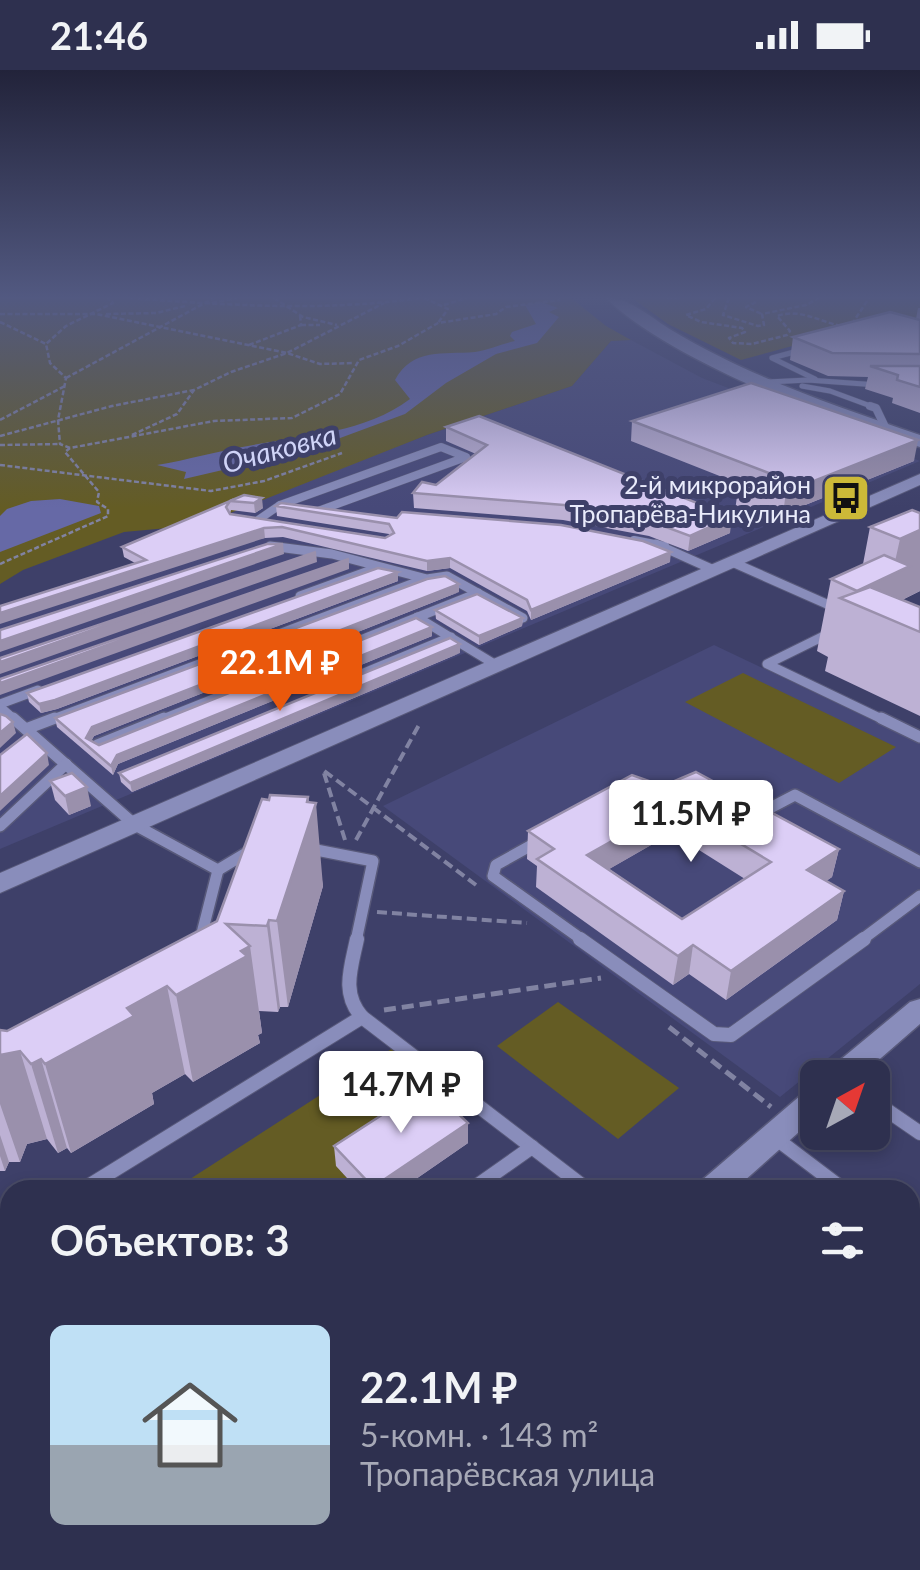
<!DOCTYPE html>
<html lang="ru">
<meta charset="utf-8">
<style>
body{margin:0;font-family:Lato,sans-serif;background:#3a3c59;color:#f1f3f6;height:100vh;display:flex;flex-direction:column;font-size:38px;white-space:nowrap}
*{box-sizing:border-box;margin:0}
p{font-size:32px;color:#a7a9b7}
.icon{flex:none;width:55px;height:55px;fill:none;stroke:currentColor;stroke-width:2;stroke-linecap:round;stroke-linejoin:round}
.map{position:relative;flex:1;overflow:hidden}
.panel{position:absolute;left:0px;top:1110px;width:920px;height:390px;display:flex;flex-direction:column;background:#2e304f;border-radius:30px 30px 0 0;box-shadow:0 5px 15px #0003,0 0 0 2px #494b66}
.panel>*{flex:none}
.needle{width:65px;rotate:40deg}
.buttons{position:absolute;left:800px;top:990px;display:grid;gap:20px}
.buttons a{display:grid;place-items:center;width:90px;height:90px;border-radius:15px;background:#2e304f;box-shadow:0 5px 15px #0003,0 0 0 2px #494b66;font-size:50px}
.price{position:absolute;translate:-50% -85px;padding:0 22px;border-radius:10px;background:#fff;color:#222;font-size:32px;line-height:65px;filter:drop-shadow(0 2px 5px #0008)}
.price::after{content:'';position:absolute;left:50%;top:60px;width:30px;height:22px;margin-left:-15px;background:inherit;clip-path:polygon(0 0,100% 0,50% 100%)}
.price.selected{background:#ea580c;color:#fff}
ul{padding:0;list-style:none}
li{display:flex;align-items:center;gap:30px;height:250px;padding:0 50px}
li+li{border-top:2px solid #494b66}
li span{display:grid;place-items:center;flex:none;width:280px;height:200px;border-radius:15px;color:#555}
li>.icon{margin-inline-start:auto}
span .icon{width:120px;height:120px;fill:#fffc;stroke-width:1}
li b{font-size:42px}
h2{display:flex;justify-content:space-between;align-items:center;height:120px;padding:0 50px;font-size:42px}
.status{display:flex;justify-content:space-between;align-items:center;height:70px;padding:0 50px;background:#2e304f;direction:ltr}
.status svg{height:28px;fill:currentColor}
.map>svg:first-child{display:block}
.built{fill:#474979}
.green{fill:#645c24}
.water{fill:#6669a6}
.lines{fill:none;stroke-linecap:round;stroke-linejoin:round}
.service-far5-casing{stroke:#58597a;stroke-width:6}
.service-far4-casing{stroke:#58597a;stroke-width:9}
.service-far3-casing{stroke:#58597a;stroke-width:11}
.service-far2-casing{stroke:#58597a;stroke-width:14}
.service-far1-casing{stroke:#58597a;stroke-width:16}
.service-casing{stroke:#58597a;stroke-width:20}
.minor-casing{stroke:#58597a;stroke-width:3}
.tertiary-casing{stroke:#58597a;stroke-width:2}
.secondary-casing{stroke:#58597a;stroke-width:3}
.path-far2{stroke:#8183a2;stroke-width:2.5;stroke-dasharray:5 2.5;stroke-linecap:butt}
.path-far1{stroke:#8183a2;stroke-width:4;stroke-dasharray:10 5;stroke-linecap:butt}
.path{stroke:#8183a2;stroke-width:5;stroke-dasharray:12 6;stroke-linecap:butt}
.service-far5{stroke:#898dbb;stroke-width:5}
.service-far4{stroke:#898dbb;stroke-width:8}
.service-far3{stroke:#898dbb;stroke-width:9}
.service-far2{stroke:#898dbb;stroke-width:11}
.service-far1{stroke:#898dbb;stroke-width:14}
.service{stroke:#898dbb;stroke-width:18}
.minor{fill:#898dbb;fill-rule:evenodd}
.tertiary{fill:#898dbb;fill-rule:evenodd}
.secondary{fill:#898dbb;fill-rule:evenodd}
.wall{fill:#bdb1d4;fill-rule:evenodd}
.shaded-wall{fill:#9a90ac}
.building{fill:#dccef6;stroke:#9a90ac;stroke-width:2.5;fill-rule:evenodd}
.labels{text-anchor:middle;dominant-baseline:central;stroke-width:10;stroke-linejoin:round;paint-order:stroke}
.far-poi-label{font-size:25px;fill:#e9ebfb;stroke:#3e4069;text-anchor:end}
.far-water-label{font-size:28px;font-style:italic;fill:#d0d4f8;stroke:#3e4069}
</style>
<div class="status"><b>21:46</b><svg viewBox="0 0 49 12"><path d="M0 12V9h3v3zM5 12V6h3v6zM10 12V3h3v9zM15 12V0h3v12zM26 1h20v11H26zM47 4h2v5h-2z"/></svg></div>
<div class="map">
<svg width="920" height="1500" viewBox="0 0 920 1500">
<rect width="100%" height="100%" fill="#3e4069"/>
<g class="built">
<polygon points="631,270 702,308 920,391 0,779 0,548 224,475 224,442 427,365 572,316 611,271"/>
<polygon points="714,575 920,673 920,914 780,1027 383,736"/>
</g>
<g class="green">
<polygon points="0,228 571,228 606,256 631,270 611,271 572,316 427,365 200,455 124,462 23,500 0,514"/>
<polygon points="632,228 920,228 920,247 880,252 741,290 668,254"/>
<polygon points="743,603 896,677 839,713 685,632"/>
<polygon points="558,932 679,1018 618,1069 497,976"/>
<polygon points="396,976 454,1018 337,1096 358,1120 173,1120"/>
<polygon points="10,1161 10,1490 163,1490 168,1500 0,1500 0,1181"/>
</g>
<g class="water">
<path d="M541 232 558 238 549 242 559 247 537 273 496 284 446 313 405 344 305 381 184 409 186 402 157 395C188 390 217 381 248 376 303 365 363 364 410 329L395 310C413 277 443 285 475 282 488 280 502 274 515 271L510 266 512 262 536 254 525 235Z"/>
<polygon points="60,429 99,436 101,443 0,482 0,446 7,439 31,431"/>
</g>
<g class="lines">
<g class="service-far5-casing">
<g id="service-far5">
<polyline points="805,279 772,288 815,309"/>
<polyline points="768,312 808,310 878,315"/>
<polyline points="802,316 830,321 876,338"/>
</g>
</g>
<g class="service-far4-casing">
<g id="service-far4">
<polyline points="870,336 876,338 886,359"/>
<polyline points="280,435 441,377 466,387 318,441"/>
<polyline points="258,450 280,435 288,437"/>
<polyline points="634,470 665,476"/>
</g>
</g>
<g class="service-far3-casing">
<g id="service-far3">
<polyline points="656,474 714,500"/>
<polyline points="270,476 332,484 427,509 447,506 523,548"/>
<polyline points="732,492 838,539"/>
<polyline points="300,526 377,498"/>
<polyline points="417,547 496,595"/>
<polyline points="832,562 767,594 886,651"/>
<polyline points="330,617 451,567"/>
<polyline points="0,634 38,620"/>
<polyline points="0,637 16,651"/>
<polyline points="48,651 425,509"/>
<polyline points="158,651 478,523"/>
</g>
</g>
<g class="service-far2-casing">
<g id="service-far2">
<polyline points="13,648 135,755 218,800 200,871"/>
<polyline points="881,648 920,667"/>
<polyline points="26,659 55,648"/>
<polyline points="97,675 164,648"/>
<polyline points="755,746 795,725 920,792"/>
<polyline points="0,756 66,694"/>
<polyline points="539,771 496,795 493,806 584,871"/>
<polyline points="306,778 373,791 356,871"/>
<polyline points="218,800 253,779"/>
<polyline points="860,871 920,826"/>
</g>
</g>
<g class="service-far1-casing">
<g id="service-far1">
<polyline points="580,869 714,964 731,965 864,869"/>
<polyline points="200,873 201,869"/>
<polyline points="362,947 588,1120"/>
<polyline points="872,1030 920,1063"/>
<polyline points="774,1067 844,1120"/>
<path d="M82 1120 362 947C341 923 351 898 357 869"/>
<polyline points="471,1120 532,1077"/>
<polyline points="0,1140 10,1141"/>
</g>
</g>
<g class="service-casing">
<g id="service">
<polyline points="910,1169 920,1176"/>
<polyline points="0,1181 10,1161"/>
<polyline points="910,1212 920,1200"/>
<polyline points="910,1277 920,1279"/>
<polyline points="910,1486 920,1494"/>
<polyline points="347,1500 353,1490"/>
<polyline points="851,1500 876,1490"/>
</g>
</g>
<g class="minor-casing">
<g id="minor">
<polygon points="920,929 920,954 858,1008 824,1008 828,1000 910,932"/>
<polygon points="818,1016 818,1045 734,1120 696,1120 701,1111 808,1019"/>
<polygon points="260,1490 308,1490 304,1500 256,1500"/>
</g>
</g>
<g class="tertiary-casing">
<polygon id="tertiary" points="920,404 920,415 0,823 0,803"/>
</g>
<g class="secondary-casing">
<path id="secondary" d="M606 228C631 228 651 248 673 261 750 307 835 336 920 365V377C836 355 666 288 606 228Z"/>
</g>
<g class="path-far2">
<path d="M130 228C226 235 323 242 419 228"/>
<polyline points="274,228 303,247 337,255"/>
<polyline points="424,228 448,239 438,253"/>
<polyline points="667,228 679,228"/>
<path d="M715 228 706 239 686 245 701 252 742 258 745 262 729 268 733 273 752 274 787 265 790 261 777 246C800 238 818 251 841 256"/>
<polyline points="729,228 723,245 758,256 764,255 762,244 806,235 819,228"/>
<polyline points="756,232 746,237 762,244"/>
<polyline points="212,233 237,228"/>
<polyline points="444,235 467,228"/>
<polyline points="0,244 96,244 287,283 320,294 354,293"/>
<polyline points="106,244 156,243 185,236"/>
<polyline points="0,252 46,274"/>
<polyline points="852,254 869,228"/>
<polyline points="301,255 320,255"/>
<polyline points="249,275 301,255 300,245"/>
<polyline points="66,308 214,228"/>
<polyline points="0,350 65,316"/>
<polyline points="132,365 177,344 194,320 231,302 287,283 384,233"/>
<polyline points="0,366 112,336 194,320"/>
<polyline points="0,375 60,374"/>
<polyline points="70,378 60,374 58,350 66,308 50,293 46,274 66,256 113,233 108,228"/>
<polyline points="0,395 211,421 264,411 342,383"/>
<polyline points="0,494 108,446 108,439 97,432 99,422 65,382 70,378 214,351 292,348 340,324 359,290 398,276 438,253 496,244 506,237 560,230"/>
</g>
<g class="path-far1">
<polyline points="345,770 323,700 476,815"/>
<polyline points="356,770 420,653"/>
<polyline points="377,842 527,853"/>
</g>
<g class="path">
<polyline points="384,940 601,908"/>
<polyline points="669,957 771,1037"/>
<polyline points="821,1080 839,1062"/>
</g>
<use href="#service-far5" class="service-far5"/>
<use href="#service-far4" class="service-far4"/>
<use href="#service-far3" class="service-far3"/>
<use href="#service-far2" class="service-far2"/>
<use href="#service-far1" class="service-far1"/>
<use href="#service" class="service"/>
<use href="#minor" class="minor"/>
<use href="#tertiary" class="tertiary"/>
<use href="#secondary" class="secondary"/>
</g>
<g class="wall">
<polygon points="918,238 920,238 920,343 892,333 893,328 865,319 868,307 828,306 790,290 793,267 916,249"/>
<polygon points="632,351 914,391 783,444 735,441 738,419 745,416 631,371"/>
<polygon points="446,357 730,463 688,481 649,466 563,450 414,438 413,423 436,415 476,384 446,371"/>
<polygon points="244,425 263,438 255,443 231,440 230,444 385,468 390,466 389,464 277,446 276,436 670,492 531,550 527,541 450,498 427,501 283,467 265,468 135,493 124,487 122,477"/>
<polygon points="920,443 920,521 902,530 920,537 920,646 825,601 828,587 817,581 831,509 863,494 870,457"/>
<polygon points="398,502 398,511 57,639 41,643 29,632 27,623"/>
<polygon points="459,522 94,666 91,671 99,675 432,557 432,566 118,694 113,705 57,657 55,648"/>
<polygon points="435,540 523,548 522,556 479,575 436,549"/>
<polygon points="460,583 132,722 121,712 119,703"/>
<path d="M632 705 839 779 832 807 826 811 844 821 837 850 726 930 689 904 673 915 536 817 537 796 527 789 528 761ZM672 763 745 809 682 849 609 799Z"/>
<polygon points="50,711 91,736 69,745 55,730"/>
<polygon points="308,727 323,816 288,937 280,937 278,942 259,941 262,963 258,965 260,973 193,1012 185,1004 152,1023 154,1034 71,1083 67,1078 58,1083 47,1069 27,1074 20,1092 9,1092 5,1101 0,1101 0,960 7,961 217,851"/>
<polygon points="468,1073 400,1120 358,1120 336,1096 334,1076"/>
</g>
<g class="shaded-wall">
<polygon points="918,370 914,391 783,444 786,422"/>
<polygon points="262,428 263,438 255,443 254,433"/>
<polygon points="732,447 730,463 688,481 690,466"/>
<polygon points="264,458 265,468 0,554 0,543"/>
<polygon points="920,460 920,521 902,530 857,521 892,505 900,469"/>
<polygon points="283,474 284,484 0,582 0,571"/>
<polygon points="316,482 317,492 0,604 0,592"/>
<polygon points="671,482 670,492 531,550 531,540"/>
<polygon points="450,488 450,498 427,501 427,491"/>
<polygon points="349,489 349,499 0,625 0,613"/>
<polygon points="398,502 398,511 57,639 41,643 39,634"/>
<polygon points="459,514 459,522 94,666 88,678 86,668 92,657"/>
<polygon points="523,548 522,556 479,575 479,566"/>
<polygon points="432,557 432,566 118,694 113,705 111,696 117,685"/>
<polygon points="460,574 460,583 132,722 130,713"/>
<polygon points="13,652 16,663 0,678 0,663"/>
<polygon points="47,683 49,695 0,741 0,726"/>
<polygon points="87,717 91,736 69,745 65,726"/>
<polygon points="308,727 310,749 316,733 323,816 288,937 277,851"/>
<polygon points="676,735 672,763 585,813 587,785"/>
<polygon points="839,779 832,807 801,829 807,800"/>
<polygon points="844,821 837,850 726,930 731,901"/>
<polygon points="269,850 280,937 278,942 267,856"/>
<polygon points="693,875 689,904 673,915 678,886"/>
<polygon points="250,876 262,963 258,965 260,973 193,1012 176,925"/>
<polygon points="167,916 185,1004 152,1023 154,1034 71,1083 45,994 127,938"/>
<polygon points="20,981 47,1069 27,1074 20,1092 0,1034 0,985"/>
<polygon points="41,989 67,1078 58,1083 31,994"/>
<polygon points="468,1053 468,1073 400,1120 374,1120 373,1117"/>
<polygon points="0,1065 9,1092 5,1101 0,1086"/>
<polygon points="532,1490 604,1490 577,1500 527,1500"/>
</g>
<g class="building">
<polygon points="890,242 920,250 920,284 832,283 793,267"/>
<polygon points="870,296 920,296 920,317 897,310 898,305"/>
<polygon points="751,313 918,370 786,422 738,419 774,405 632,351"/>
<polygon points="479,346 732,447 690,466 650,451 564,435 413,423 422,412 436,415 487,375 446,357"/>
<polygon points="244,425 262,428 254,433 230,431"/>
<polygon points="230,431 226,437 230,444 385,468 394,463 389,454 276,436 281,433 397,448 402,442 561,455 643,471 671,482 531,540 527,530 450,488 427,491 282,457 264,458 0,543 0,536 146,490 122,477"/>
<polygon points="912,440 920,443 920,460 900,469 870,457"/>
<polygon points="267,474 283,474 0,571 0,560"/>
<polygon points="316,482 0,592 0,588"/>
<polygon points="884,485 910,496 857,521 831,509"/>
<polygon points="349,489 0,613 0,609"/>
<polygon points="378,498 398,502 55,630 39,634 27,623"/>
<polygon points="445,506 459,514 92,657 86,668 99,675 416,548 432,557 117,685 111,696 55,648 427,509"/>
<polygon points="870,517 920,537 920,562 840,528"/>
<polygon points="477,524 523,548 479,566 435,540"/>
<polygon points="450,568 460,574 130,713 119,703"/>
<polygon points="0,644 6,646 13,652 0,663"/>
<polygon points="27,664 47,683 0,726 0,685"/>
<path d="M696 702 839 779 807 800 844 821 731 901 693 875 678 886 537 789 554 779 528 761 632 705 663 716ZM676 735 771 792 682 849 587 785Z"/>
<polygon points="72,703 87,717 65,726 50,711"/>
<polygon points="270,725 308,727 307,732 316,733 277,851 269,850 267,856 226,854 250,876 241,881 247,886 176,925 167,916 127,938 134,946 45,994 41,989 31,994 20,981 0,985 0,960 7,961 217,851 262,729 269,730"/>
<polygon points="428,1015 468,1053 373,1117 334,1076"/>
<polygon points="5,1414 10,1423 10,1490 47,1490 53,1500 0,1500 0,1417"/>
<polygon points="426,1490 532,1490 527,1500 421,1500"/>
</g>
<linearGradient id="sky" x2="0" y2="1"><stop stop-color="#22233a"/><stop offset="0.52" stop-color="#525981"/><stop offset="1" stop-color="#525981" stop-opacity="0"/></linearGradient>
<rect width="920" height="438" fill="url(#sky)"/>
<defs>
<g id="bus-square" transform="scale(2.5)"><rect x="-9" y="-9" width="18" height="18" rx="4" fill="#ccb938" stroke="#3e4069"/><path d="M-5-6H5V4H4V6H2V4H-2V6H-4V4H-5ZM-3.5-4V0h7V-4ZM-3.5 1.2v1.5H-2V1.2ZM2 1.2v1.5H3.5V1.2Z" fill="#111"/></g>
</defs>
<g fill-rule="evenodd">
<use href="#bus-square" x="846" y="428"/>
</g>
<g class="labels">
<g class="far-poi-label">
<text x="811" y="414">2-й микрорайон<tspan x="811" dy="29">Тропарёва-Никулина</tspan></text>
</g>
<g class="far-water-label">
<text transform="translate(279 378) rotate(-15)">Очаковка</text>
</g>
</g>
</svg>
<div class="buttons">
<a><svg class="needle" viewBox="-14 -14 28 28"><path d="M0-13l5 13h-10z" fill="#e53935"/><path d="M0 13l5-13h-10z" fill="#a7a9b7"/></svg></a>
</div>
<b class="price selected" style="left:280px;top:644px">22.1M ₽</b>
<b class="price" style="left:691px;top:795px">11.5M ₽</b>
<b class="price" style="left:401px;top:1066px">14.7M ₽</b>
<section class="panel">
<h2>Объектов: 3<svg class="icon" aria-label="filters" viewBox="0 0 24 24"><path d="M4 7h16M4 17h16"/><circle cx="9" cy="7" r="2"/><circle cx="15" cy="17" r="2"/></svg></h2>
<ul>
<li><span style="background:linear-gradient(#bfe0f5 60%,#9aa5b1 0)"><svg class="icon" aria-label="home" viewBox="0 0 24 24"><path d="M3 11l9-7 9 7M6 9v11h12V9"/></svg></span><div><b>22.1M ₽</b><p>5-комн. · 143 m²</p><p>Тропарёвская улица</p></div></li>
</ul>
</section>
</div>
